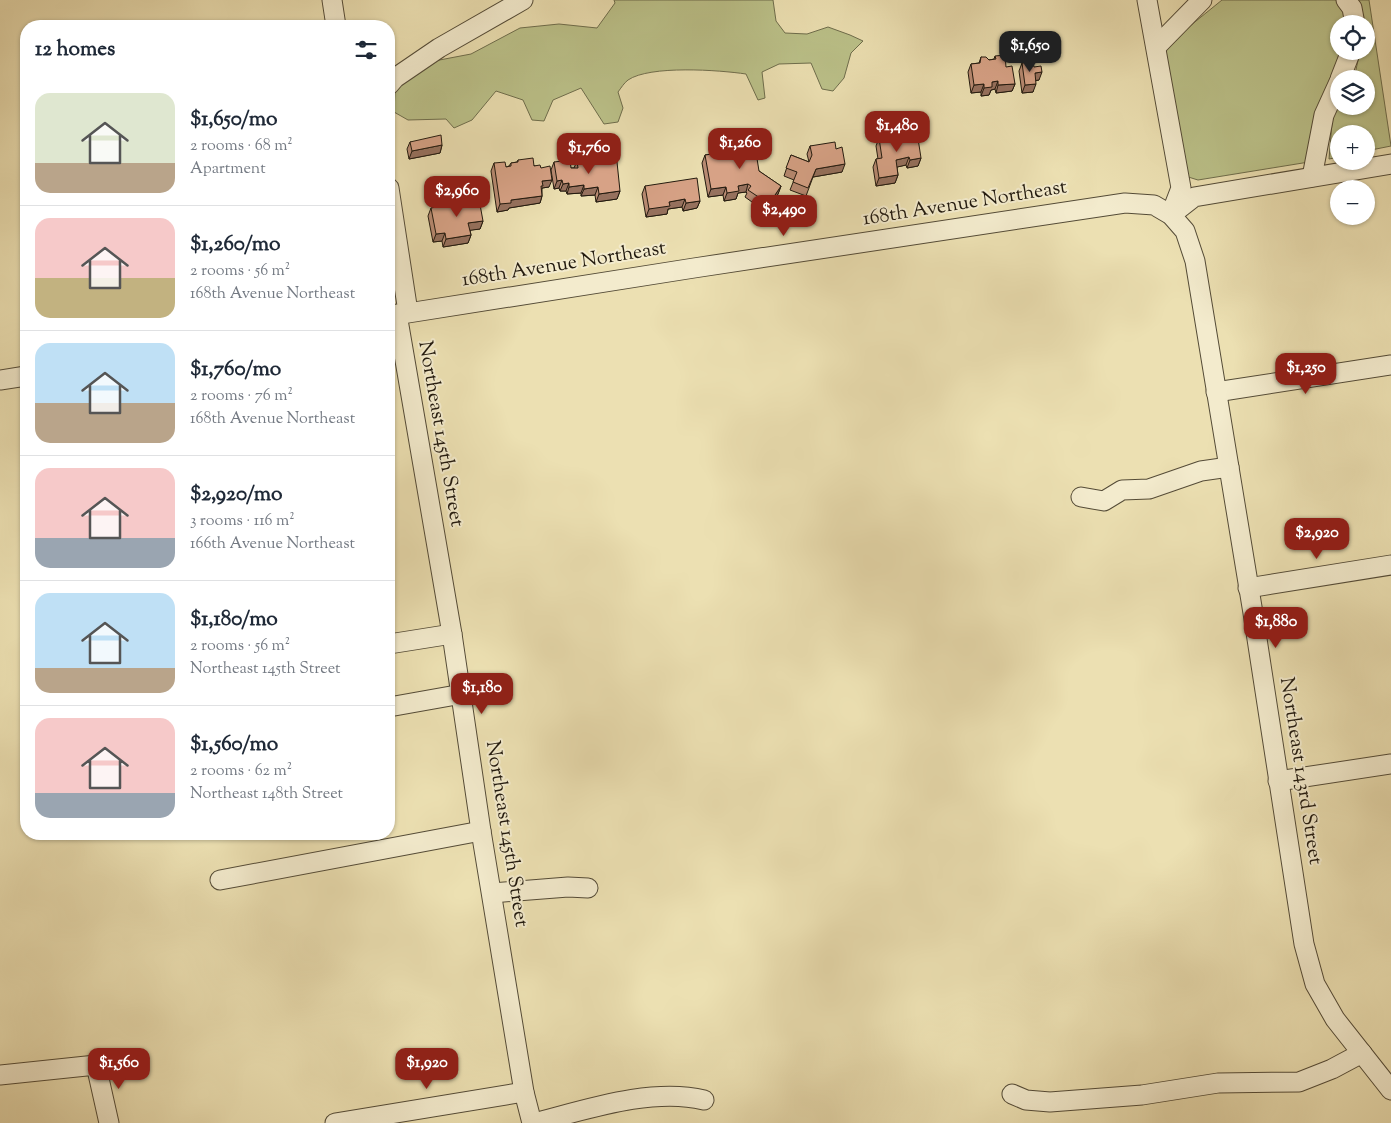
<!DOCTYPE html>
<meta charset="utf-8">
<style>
body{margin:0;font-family:"Sorts Mill Goudy",serif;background:#f6f6f7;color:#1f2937;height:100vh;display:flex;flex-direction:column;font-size:19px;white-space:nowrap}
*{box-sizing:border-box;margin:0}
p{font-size:16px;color:#747a83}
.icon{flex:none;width:28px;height:28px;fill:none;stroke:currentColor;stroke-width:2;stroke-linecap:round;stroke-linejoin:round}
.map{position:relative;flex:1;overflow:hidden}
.details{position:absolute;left:20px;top:20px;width:375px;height:820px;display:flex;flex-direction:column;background:#fff;border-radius:20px;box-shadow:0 1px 4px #0004}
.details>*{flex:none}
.controls{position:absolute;left:1330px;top:15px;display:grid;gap:10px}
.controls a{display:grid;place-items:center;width:45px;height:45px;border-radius:50%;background:#fff;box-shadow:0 1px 4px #0004;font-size:25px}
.price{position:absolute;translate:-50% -42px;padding:0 11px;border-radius:10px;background:#8f2418;color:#fff;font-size:16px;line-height:32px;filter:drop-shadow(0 1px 2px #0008)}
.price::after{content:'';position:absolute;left:50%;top:30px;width:15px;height:11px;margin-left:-8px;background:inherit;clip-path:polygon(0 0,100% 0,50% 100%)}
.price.on{background:#222;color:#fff}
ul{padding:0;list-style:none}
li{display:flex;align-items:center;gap:15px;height:125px;padding:0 15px}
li+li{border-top:1px solid #e0e1e3}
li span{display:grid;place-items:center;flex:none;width:140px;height:100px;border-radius:15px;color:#555}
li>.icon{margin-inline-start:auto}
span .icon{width:60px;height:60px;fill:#fffc;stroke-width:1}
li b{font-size:21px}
h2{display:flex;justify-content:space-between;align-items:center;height:60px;padding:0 15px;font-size:21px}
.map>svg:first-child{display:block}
.green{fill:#bbc189;stroke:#6e6d4c}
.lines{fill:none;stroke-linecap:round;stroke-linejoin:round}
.minor-casing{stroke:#544b37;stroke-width:21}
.minor{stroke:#f3ebcd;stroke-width:19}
.wall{fill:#b98b73;stroke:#21190e}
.shaded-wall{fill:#96715e;stroke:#21190e}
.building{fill:#d7a286;stroke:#21190e}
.labels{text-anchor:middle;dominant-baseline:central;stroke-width:4;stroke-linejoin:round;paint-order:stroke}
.street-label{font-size:20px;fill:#21190e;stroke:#f3ebcd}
</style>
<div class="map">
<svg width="1391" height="1123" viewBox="0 0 1391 1123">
<rect width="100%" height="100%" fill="#ece0b2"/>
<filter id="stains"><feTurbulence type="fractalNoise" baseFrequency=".004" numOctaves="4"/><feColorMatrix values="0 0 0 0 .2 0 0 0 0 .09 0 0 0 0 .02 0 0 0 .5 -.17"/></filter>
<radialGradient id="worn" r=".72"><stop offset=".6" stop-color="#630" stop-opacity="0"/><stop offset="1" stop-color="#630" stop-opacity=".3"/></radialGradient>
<g class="green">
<path d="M614 0H773L776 21 785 33 807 34 828 27 850 35 863 41 851 53 844 78 833 91 822 89 811 63 779 64 762 72 765 98 758 100 746 74C719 70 650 65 628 80 624 83 621 88 618 92L623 108 618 122 604 124 581 88 553 100 544 121 532 120 523 100 496 91 472 120 454 128 446 119 408 120 394 112 395 91 429 62 471 54 520 28 559 24 597 28 615 3Z"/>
<polygon points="1222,0 1336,0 1350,19 1351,24 1339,24 1339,51 1349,51 1309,162 1198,180 1185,176 1161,52 1170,42"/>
<polygon points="1356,0 1369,0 1391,146 1366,151 1366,134 1339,134 1339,157 1329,159 1333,110 1339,103 1339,106 1366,106 1366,79 1354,79 1360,51 1366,51 1366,24 1362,24"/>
</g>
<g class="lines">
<g class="minor-casing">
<g id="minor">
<polyline points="332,0 336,26"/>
<polyline points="1147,0 1181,188 1171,214"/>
<polyline points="1346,0 1352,8 1355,24"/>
<polyline points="1156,47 1202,0"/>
<polyline points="1340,79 1351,51"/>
<polyline points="389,85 395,78 439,48 523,0"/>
<polyline points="1312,177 1324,115 1339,82"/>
<polyline points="389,188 408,312"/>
<polyline points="1171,215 1194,197 1391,164"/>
<polyline points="397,314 452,634 481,831 524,1092 532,1123"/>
<polyline points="389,316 694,268 1125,203 1154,205 1171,215 1185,231 1195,261 1253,613 1304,944 1315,984 1335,1019 1391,1090"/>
<polyline points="0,380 26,376"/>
<polyline points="1216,392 1391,365"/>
<polyline points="1081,497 1104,501 1122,490 1149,489 1201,471 1229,467"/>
<polyline points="1248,588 1391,565"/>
<polyline points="389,644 452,634"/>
<polyline points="389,707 462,694"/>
<polyline points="1278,781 1391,764"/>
<polyline points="220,880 481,831"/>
<polyline points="492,893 568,887 588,888"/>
<polyline points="0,1075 96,1065 109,1123"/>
<polyline points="1012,1094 1026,1100 1050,1102 1142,1095 1218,1083 1299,1082 1332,1069 1362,1053"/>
<polyline points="335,1123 524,1092"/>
<path d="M534 1123C585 1110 652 1087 704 1100"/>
</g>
</g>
<use href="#minor" class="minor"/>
</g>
<g class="wall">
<polygon points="995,56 1006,67 1015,84 1012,91 996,93 995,89 991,90 989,95 981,96 981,92 971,93 968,72 971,64 979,63 981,57 989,60 994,59"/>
<polygon points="1022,63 1034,67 1039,80 1035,81 1033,92 1022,93 1019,71"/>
<polygon points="879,138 921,158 918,166 907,168 906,165 897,167 898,175 895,183 876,186 873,167 876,159 878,159 876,146"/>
<polygon points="410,142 442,145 440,153 409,159 407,149"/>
<polygon points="718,143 733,146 737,146 738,143 759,171 781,186 778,194 766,212 745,197 747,193 746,192 738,193 736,199 724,201 723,195 708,197 702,163 705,155 715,154 715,151"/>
<polygon points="810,146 836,149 842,172 813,177 806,196 790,190 794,180 784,176 791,155 809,162 807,154"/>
<polygon points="518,160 541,168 549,187 542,188 542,196 540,203 509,208 508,210 497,212 491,171 494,163 506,167 509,166 511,163 517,162"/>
<polygon points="577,161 591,165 620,191 617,199 596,202 595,195 581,196 581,193 567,194 566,191 560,191 559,188 554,189 551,170 554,162 571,168 574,168"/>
<polygon points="645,186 700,201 697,208 683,211 682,207 668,209 667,214 646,217 642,194"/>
<polygon points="431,208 483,221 480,229 470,230 471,235 468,243 443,247 442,241 433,242 428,216"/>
</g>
<g class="shaded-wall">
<polygon points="1042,72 1039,80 1032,81 1035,73"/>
<polygon points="998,81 995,89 991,90 989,95 981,96 984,88 992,82"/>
<polygon points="984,84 981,92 971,93 974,85"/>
<polygon points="1015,84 1012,91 996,93 998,85"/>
<polygon points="1036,84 1033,92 1022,93 1025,85"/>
<polygon points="442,145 440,153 409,159 412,151"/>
<polygon points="909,157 906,165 893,168 896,160"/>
<polygon points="921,158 918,166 907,168 910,160"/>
<polygon points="845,164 842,172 813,177 816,169"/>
<polygon points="898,175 895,183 876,186 879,178"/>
<polygon points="552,180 549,187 542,188 540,193 538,194 542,181"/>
<polygon points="562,180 559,188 554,189 557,181"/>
<polygon points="569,183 566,191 560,191 563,184"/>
<polygon points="748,184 746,192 738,193 736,199 724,201 727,193 738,186"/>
<polygon points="584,185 581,193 567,194 569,187"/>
<polygon points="781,186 778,194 766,212 769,204"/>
<polygon points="598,187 595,195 581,196 584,189"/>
<polygon points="726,187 723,195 708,197 711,189"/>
<polygon points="620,191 617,199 596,202 599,194"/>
<polygon points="542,196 540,203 509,208 508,210 497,212 500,204 511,200"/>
<polygon points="685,199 682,207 668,209 667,214 646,217 649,209 669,202"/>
<polygon points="700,201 697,208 683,211 686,203"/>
<polygon points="483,221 480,229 465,231 468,223"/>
<polygon points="445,233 442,241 433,242 436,234"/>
<polygon points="471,235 468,243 443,247 446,239"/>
</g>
<g class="building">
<polygon points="1005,55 1006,67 1012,66 1015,84 998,85 998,81 992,82 992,87 984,88 984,84 974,85 971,64 980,63 981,57 986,57 989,60 996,59 995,56"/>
<polygon points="1033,62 1034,67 1041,66 1042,72 1035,73 1036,84 1025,85 1022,63"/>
<polygon points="917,132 921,158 910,160 909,157 896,160 898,175 879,178 876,159 882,158 879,138"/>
<polygon points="441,135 442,145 412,151 410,142"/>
<polygon points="754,140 759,171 781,186 769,204 748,190 751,186 748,184 738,186 739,191 727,193 726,187 711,189 705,155 719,153 718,143 732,141 733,146 738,145 738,143"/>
<polygon points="835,142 836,149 842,147 845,164 816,169 808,188 793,182 797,172 786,168 791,155 809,162 812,155 810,146"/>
<polygon points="533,158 534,166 540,165 541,168 550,166 552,180 542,181 543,186 541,186 542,196 511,200 511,203 500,204 494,163 505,162 506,167 511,166 511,163 518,162 518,160"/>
<polygon points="591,159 591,165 617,162 620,191 599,194 598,187 584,189 584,185 569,187 569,183 563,184 562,180 557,181 554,162 570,160 571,168 578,168 577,161"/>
<polygon points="697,178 700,201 686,203 685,199 669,202 670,206 649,209 645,186"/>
<polygon points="479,199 483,221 468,223 471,235 446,239 445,233 436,234 431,208"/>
</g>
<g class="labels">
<g class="street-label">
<text transform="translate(965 204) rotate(-9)">168th Avenue Northeast</text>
<text transform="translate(564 265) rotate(-9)">168th Avenue Northeast</text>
<text transform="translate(440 434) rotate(80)">Northeast 145th Street</text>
<text transform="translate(1300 771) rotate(81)">Northeast 143rd Street</text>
<text transform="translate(506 834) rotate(81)">Northeast 145th Street</text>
</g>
</g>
<rect width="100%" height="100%" filter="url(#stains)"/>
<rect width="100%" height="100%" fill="url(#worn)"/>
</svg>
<div class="controls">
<a><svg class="icon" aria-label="locate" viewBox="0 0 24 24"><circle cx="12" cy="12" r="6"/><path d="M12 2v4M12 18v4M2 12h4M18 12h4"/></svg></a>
<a><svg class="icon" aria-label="layers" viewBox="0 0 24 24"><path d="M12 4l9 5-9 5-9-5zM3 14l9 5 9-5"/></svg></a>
<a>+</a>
<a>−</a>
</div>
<b class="price on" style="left:1030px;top:73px">$1,650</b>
<b class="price" style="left:897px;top:153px">$1,480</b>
<b class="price" style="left:740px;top:170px">$1,260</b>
<b class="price" style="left:589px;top:175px">$1,760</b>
<b class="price" style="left:457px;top:218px">$2,960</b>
<b class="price" style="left:784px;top:237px">$2,490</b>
<b class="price" style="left:1306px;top:395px">$1,250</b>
<b class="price" style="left:1317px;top:560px">$2,920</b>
<b class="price" style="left:1276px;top:649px">$1,880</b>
<b class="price" style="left:482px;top:715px">$1,180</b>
<b class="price" style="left:119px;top:1090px">$1,560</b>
<b class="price" style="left:427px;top:1090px">$1,920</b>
<section class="details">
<h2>12 homes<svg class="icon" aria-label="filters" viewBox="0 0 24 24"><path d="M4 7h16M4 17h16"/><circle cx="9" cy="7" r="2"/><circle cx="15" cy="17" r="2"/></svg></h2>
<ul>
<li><span style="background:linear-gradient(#dfe7d0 70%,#b9a48a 0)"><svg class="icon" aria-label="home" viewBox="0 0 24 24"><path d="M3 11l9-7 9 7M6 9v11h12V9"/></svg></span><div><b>$1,650/mo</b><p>2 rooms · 68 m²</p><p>Apartment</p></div></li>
<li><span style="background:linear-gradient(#f6c9c9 60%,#c2b280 0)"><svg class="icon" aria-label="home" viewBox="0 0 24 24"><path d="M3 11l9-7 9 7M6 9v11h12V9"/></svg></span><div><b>$1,260/mo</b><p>2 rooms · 56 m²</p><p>168th Avenue Northeast</p></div></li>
<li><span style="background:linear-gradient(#bfe0f5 60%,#b9a48a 0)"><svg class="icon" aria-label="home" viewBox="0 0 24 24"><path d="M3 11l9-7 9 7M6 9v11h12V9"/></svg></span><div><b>$1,760/mo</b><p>2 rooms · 76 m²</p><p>168th Avenue Northeast</p></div></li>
<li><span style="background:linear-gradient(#f6c9c9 70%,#9aa5b1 0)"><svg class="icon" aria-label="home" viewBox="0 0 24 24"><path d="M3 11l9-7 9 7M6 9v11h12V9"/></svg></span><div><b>$2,920/mo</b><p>3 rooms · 116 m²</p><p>166th Avenue Northeast</p></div></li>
<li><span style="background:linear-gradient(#bfe0f5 75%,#b9a48a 0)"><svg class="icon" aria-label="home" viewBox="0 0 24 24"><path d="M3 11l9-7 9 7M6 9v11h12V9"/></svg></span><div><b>$1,180/mo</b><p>2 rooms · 56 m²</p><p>Northeast 145th Street</p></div></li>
<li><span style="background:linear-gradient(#f6c9c9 75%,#9aa5b1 0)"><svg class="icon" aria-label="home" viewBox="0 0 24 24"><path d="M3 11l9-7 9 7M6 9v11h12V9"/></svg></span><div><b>$1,560/mo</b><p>2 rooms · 62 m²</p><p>Northeast 148th Street</p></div></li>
</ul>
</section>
</div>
